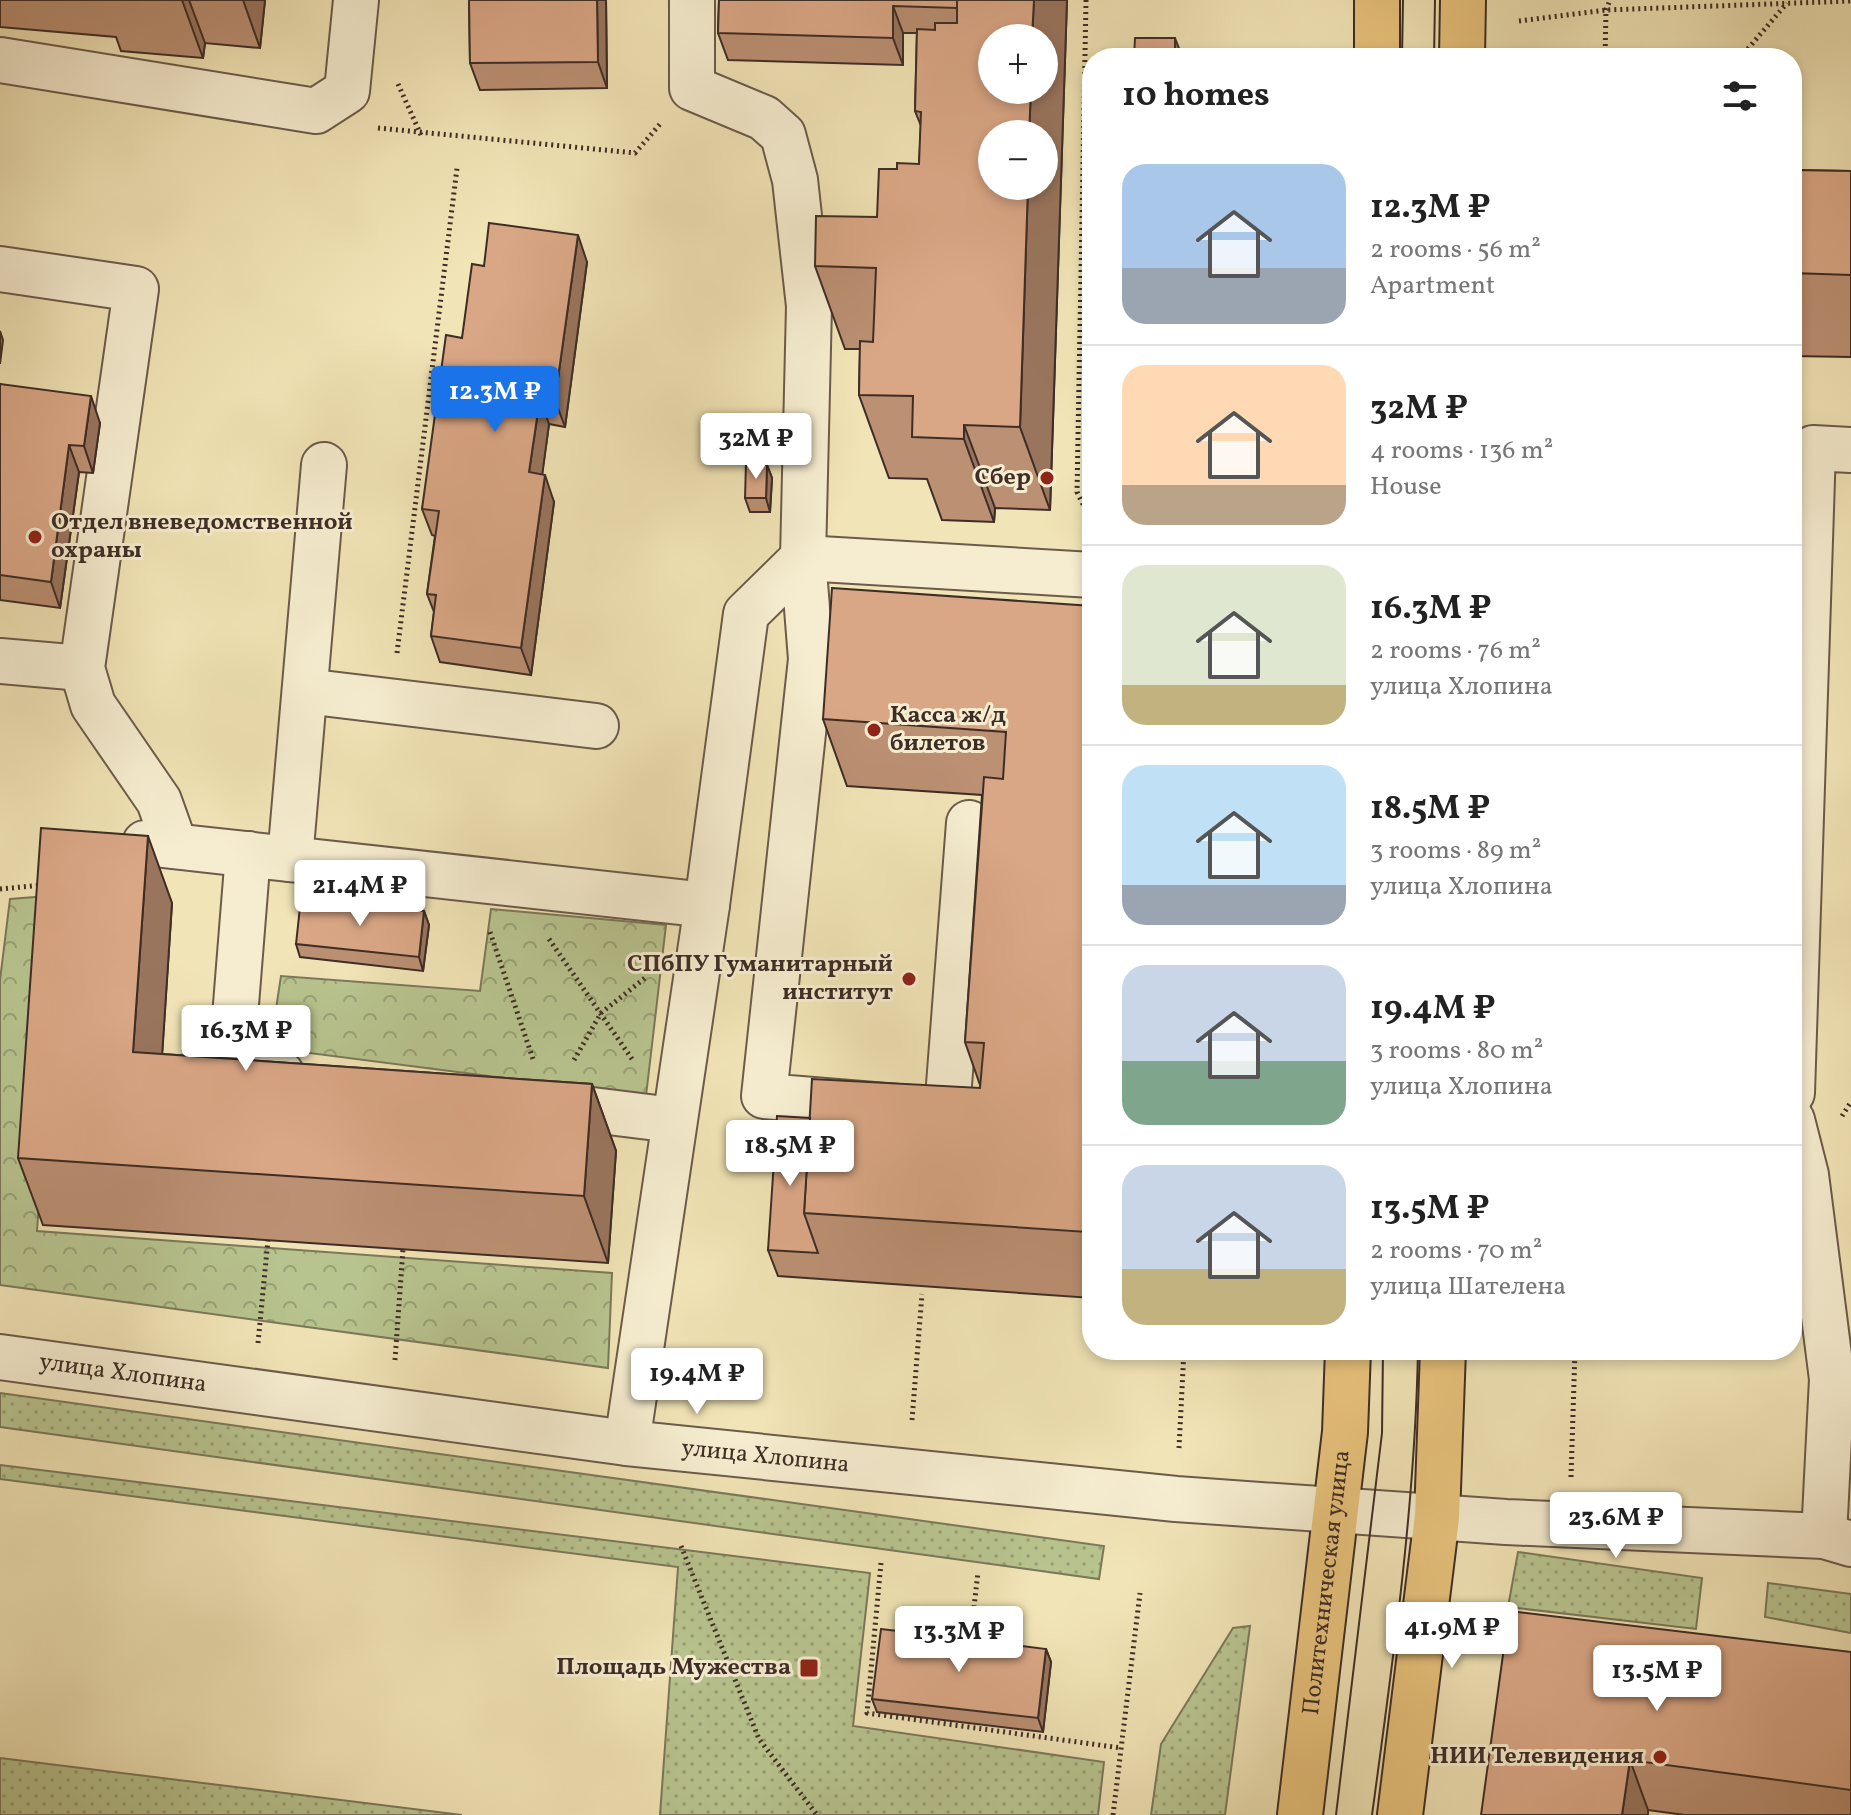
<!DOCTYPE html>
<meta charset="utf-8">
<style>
body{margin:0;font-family:Vollkorn,serif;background:#f2f2f2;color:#222;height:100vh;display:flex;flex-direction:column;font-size:30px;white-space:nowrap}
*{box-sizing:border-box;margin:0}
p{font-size:26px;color:#767676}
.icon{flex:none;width:44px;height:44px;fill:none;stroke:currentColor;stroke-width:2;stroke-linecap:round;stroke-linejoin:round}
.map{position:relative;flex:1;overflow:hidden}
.drawer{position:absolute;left:1082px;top:48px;width:720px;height:1312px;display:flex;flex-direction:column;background:#fff;border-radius:32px;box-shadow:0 4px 12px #0003}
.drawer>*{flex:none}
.buttons{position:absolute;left:978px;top:24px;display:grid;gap:16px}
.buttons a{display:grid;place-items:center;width:80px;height:80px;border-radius:50%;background:#fff;box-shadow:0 4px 12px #0003;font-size:40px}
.price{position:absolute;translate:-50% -68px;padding:0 18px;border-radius:8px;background:#fff;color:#222;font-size:26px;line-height:52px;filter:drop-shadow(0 2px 4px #0008)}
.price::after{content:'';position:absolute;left:50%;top:48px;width:24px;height:18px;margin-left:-12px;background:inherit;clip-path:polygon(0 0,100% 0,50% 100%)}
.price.active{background:#1a73e8;color:#fff}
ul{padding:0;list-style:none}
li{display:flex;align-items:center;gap:24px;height:200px;padding:0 40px}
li+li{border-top:2px solid #e0e0e0}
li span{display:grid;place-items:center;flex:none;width:224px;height:160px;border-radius:24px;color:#555}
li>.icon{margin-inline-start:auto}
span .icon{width:96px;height:96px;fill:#fffc;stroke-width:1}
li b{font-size:34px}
h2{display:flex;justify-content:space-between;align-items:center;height:96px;padding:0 40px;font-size:34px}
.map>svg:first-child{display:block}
.grass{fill:url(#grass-dots);stroke:#7b785a;stroke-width:2}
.forest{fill:url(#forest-crowns);stroke:#7b785a;stroke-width:2}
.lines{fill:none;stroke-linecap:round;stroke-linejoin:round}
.minor-casing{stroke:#6b5b4a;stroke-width:48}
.major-casing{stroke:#3e2d26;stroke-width:48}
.path{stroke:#3e2d26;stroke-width:5;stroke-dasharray:2 4;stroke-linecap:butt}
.minor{stroke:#f6edd0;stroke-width:44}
.major{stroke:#e8c27b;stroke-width:44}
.tram{stroke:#3e2d26;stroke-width:2}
.wall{fill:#bb9073;stroke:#3e2d26;stroke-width:2}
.shaded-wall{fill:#99755e;stroke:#3e2d26;stroke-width:2}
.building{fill:#daa786;stroke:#3e2d26;stroke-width:2}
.poi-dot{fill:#8f2418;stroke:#f6edd0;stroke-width:3}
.labels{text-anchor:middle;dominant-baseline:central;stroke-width:6;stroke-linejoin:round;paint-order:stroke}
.poi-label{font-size:24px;font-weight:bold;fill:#3e2d26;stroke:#f6edd0;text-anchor:end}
.street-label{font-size:24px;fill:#3e2d26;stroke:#f6edd0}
</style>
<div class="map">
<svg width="1851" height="1815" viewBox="0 0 1851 1815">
<defs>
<pattern id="grass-dots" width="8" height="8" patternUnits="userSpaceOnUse" patternTransform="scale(2)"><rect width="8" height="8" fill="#b8c48f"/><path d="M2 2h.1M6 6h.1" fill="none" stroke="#97a075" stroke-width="1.8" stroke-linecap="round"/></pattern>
<pattern id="forest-crowns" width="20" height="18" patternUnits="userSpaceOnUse" patternTransform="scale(2)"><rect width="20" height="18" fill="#b8c48f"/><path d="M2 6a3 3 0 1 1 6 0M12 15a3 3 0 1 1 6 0" fill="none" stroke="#97a075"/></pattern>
</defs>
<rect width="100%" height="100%" fill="#f1e4b6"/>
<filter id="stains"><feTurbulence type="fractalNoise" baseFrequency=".0025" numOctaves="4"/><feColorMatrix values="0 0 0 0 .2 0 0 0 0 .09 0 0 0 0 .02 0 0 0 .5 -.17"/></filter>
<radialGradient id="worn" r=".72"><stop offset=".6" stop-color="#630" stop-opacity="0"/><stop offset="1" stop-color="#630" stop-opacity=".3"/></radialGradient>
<g class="grass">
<polygon points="0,1393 1104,1546 1099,1579 0,1427"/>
<polygon points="0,1465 870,1573 853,1726 1104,1762 1098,1815 660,1815 678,1567 0,1479"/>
<polygon points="1518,1552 1702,1578 1696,1629 1508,1607"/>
<polygon points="1768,1583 1851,1594 1851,1633 1765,1617"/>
<polygon points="1250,1626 1225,1815 1151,1815 1161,1744 1233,1628"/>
<polygon points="0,1758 462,1815 0,1815"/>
</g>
<g class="forest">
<polygon points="60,895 37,1231 612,1273 608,1368 0,1285 0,980 10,899"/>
<polygon points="491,909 666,925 646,1096 270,1048 281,976 480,991"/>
</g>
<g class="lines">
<g class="minor-casing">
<g id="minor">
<polyline points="692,0 692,88 764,118 783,135 795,180 809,306 803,558 811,659 764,1096 947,1111 969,823"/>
<polyline points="0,60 316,111 347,91 356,0"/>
<polyline points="0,269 136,289 82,668 93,705 159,801 175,846"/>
<polyline points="0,661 82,668"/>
<polyline points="305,691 596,726"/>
<polyline points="145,843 707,905"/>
<polyline points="248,854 231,1067 281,1073"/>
<polyline points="290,859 324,465"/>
<polyline points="1792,1093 1813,448 1851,450"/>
<polyline points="544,1104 673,1120"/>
<polyline points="1792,1120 1806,1175 1832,1379 1824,1536"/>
<path id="s1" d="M0 1357 627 1443 1176 1499 1506 1522 1824 1536 1851 1544"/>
<polyline points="627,1443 707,905 746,614 803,558 1092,575"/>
</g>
</g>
<g class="major-casing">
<g id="major">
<polyline points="1377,58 1377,0"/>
<polyline points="1462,58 1463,0"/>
<path id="s2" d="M1300 1815 1345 1432 1348 1350"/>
<polyline points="1400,1815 1437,1517 1443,1350"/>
</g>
</g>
<g class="path">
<polyline points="1086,0 1077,492 1092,523"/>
<polyline points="1519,21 1606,10 1851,1"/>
<polyline points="1605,58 1606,10 1610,0"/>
<polyline points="1740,58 1787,3"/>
<polyline points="398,84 421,135"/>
<polyline points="378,128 635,153 661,123"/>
<polyline points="397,653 457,168"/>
<polyline points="0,889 43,885"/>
<polyline points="490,932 533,1059"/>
<polyline points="549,939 632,1059"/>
<polyline points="574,1060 601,1013 645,978"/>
<polyline points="1842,1116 1851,1102"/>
<polyline points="258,1343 268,1240"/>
<polyline points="395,1360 403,1249"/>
<polyline points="912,1420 922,1294"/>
<polyline points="1179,1448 1184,1350"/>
<polyline points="1571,1477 1575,1350"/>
<polyline points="681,1546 759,1739 817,1815"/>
<polyline points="881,1563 867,1713 1121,1748"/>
<polyline points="970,1643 978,1572"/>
<polyline points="1113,1815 1140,1593"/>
</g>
<use href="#minor" class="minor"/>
<use href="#major" class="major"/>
<g class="tram">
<polyline points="1402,58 1403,0"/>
<polyline points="1434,58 1435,0"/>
<polyline points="1336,1815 1382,1433 1383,1350"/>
<path d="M1372 1815C1393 1661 1415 1506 1418 1350"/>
</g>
</g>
<g class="wall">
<polygon points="0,0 265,0 260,48 205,43 203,58 121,51 116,37 0,27"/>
<polygon points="469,0 606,0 607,88 480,90 470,63"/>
<polygon points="719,0 1067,0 1050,510 995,508 994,522 942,520 927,479 889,478 859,395 860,349 845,349 815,266 877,217 897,169 919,164 921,126 915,111 917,33 903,33 903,65 728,60 718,33"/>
<polygon points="1792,170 1851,171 1851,357 1792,356"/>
<polygon points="587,262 565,427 549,424 542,474 554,502 531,675 440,662 431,636 434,612 427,594 435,536 432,535 422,509 462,338 484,266"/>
<polygon points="0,384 100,423 93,473 79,472 60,608 0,600"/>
<polygon points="767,465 772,478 770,512 750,512 745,498"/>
<polygon points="1092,606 1092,1298 778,1276 768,1250 810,1118 980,1088 980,1085 965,1042 982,795 847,786 823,719"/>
<polygon points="172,903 162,1054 592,1084 616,1151 608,1263 43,1225 18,1158"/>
<polygon points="424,911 429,925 423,971 300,957 296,944"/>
<polygon points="1046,1649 1051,1662 1043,1732 877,1712 872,1699"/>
<polygon points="1851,1652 1851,1815 1685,1815 1648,1810 1481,1815"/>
</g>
<g class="shaded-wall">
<polygon points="182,0 189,0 205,43 203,58"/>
<polygon points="243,0 265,0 260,48"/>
<polygon points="597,0 606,0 607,88 598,62"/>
<polygon points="1034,0 1067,0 1050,510 1020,427 1028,186 1044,186 1044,134 1029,134 1031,90 1044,90 1044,38 1032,38"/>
<polygon points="893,6 903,33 903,65 893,38"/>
<polygon points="1175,38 1180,51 1180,58 1175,58"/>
<polygon points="578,235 587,262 565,427 555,400"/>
<polygon points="0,331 3,340 0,364"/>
<polygon points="91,396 100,423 93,473 84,446"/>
<polygon points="540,398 549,424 539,499 529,472"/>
<polygon points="964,425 995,508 994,522 964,439"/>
<polygon points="69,445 79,472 60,608 51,582"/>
<polygon points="767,465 772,478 770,512 766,498"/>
<polygon points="545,475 554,502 531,675 521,648"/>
<polygon points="148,836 172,903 158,1119 133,1052"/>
<polygon points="424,911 429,925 423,971 419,957"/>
<polygon points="592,1084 616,1151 608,1263 584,1196"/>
<polygon points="1092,1085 1092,1137 1089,1129"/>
<polygon points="1092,1168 1092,1245 1087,1232"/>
<polygon points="1046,1649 1051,1662 1043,1732 1038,1718"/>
<polygon points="1630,1760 1648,1810 1648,1815 1622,1815"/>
</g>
<g class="building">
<polygon points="469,0 597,0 598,62 470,63"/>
<polygon points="719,0 957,0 957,8 893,6 893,38 718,33"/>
<polygon points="957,0 1034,0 1032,38 992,38 992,90 1031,90 1029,134 992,134 992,186 1028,186 1020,427 964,425 964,439 912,437 913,396 859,395 860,341 873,342 876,268 815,266 816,216 877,217 879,169 897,169 897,163 919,164 921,112 915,111 917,29 935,30 935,23 957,23"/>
<polygon points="1135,38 1175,38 1175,58 1134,58"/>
<polygon points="1792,170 1851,171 1851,275 1792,273"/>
<polygon points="489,223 578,235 555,400 540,398 529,472 545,475 521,648 431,636 436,595 427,594 439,511 422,509 446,335 462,338 472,264 484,266"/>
<polygon points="0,384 91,396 84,446 69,445 51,582 0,575"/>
<polygon points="746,463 767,465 766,498 745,498"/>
<polygon points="832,588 1092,606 1092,1085 1089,1129 1092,1129 1092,1168 1087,1232 804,1213 812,1079 980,1088 984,1043 965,1042 984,777 1003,779 1006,732 823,719"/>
<polygon points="41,828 148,836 133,1052 592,1084 584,1196 18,1158"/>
<polygon points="301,898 424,911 419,957 296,944"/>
<polygon points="777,1116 810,1118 804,1213 818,1253 768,1250"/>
<polygon points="1509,1611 1851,1652 1851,1790 1630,1760 1622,1815 1481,1815"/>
<polygon points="881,1629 1046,1649 1038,1718 872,1699"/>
</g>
<g class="poi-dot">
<circle cx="1047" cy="478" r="8"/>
<circle cx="35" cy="537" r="8"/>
<circle cx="874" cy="730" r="8"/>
<circle cx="909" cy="979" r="8"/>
<rect x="799" y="1658" width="20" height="20" rx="4"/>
<circle cx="1660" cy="1757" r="8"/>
</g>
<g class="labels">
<g class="poi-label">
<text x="1031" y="478">Сбер</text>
<text x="51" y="523" text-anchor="start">Отдел вневедомственной<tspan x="51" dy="28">охраны</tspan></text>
<text x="890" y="716" text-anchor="start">Касса ж/д<tspan x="890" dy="28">билетов</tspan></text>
<text x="893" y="965">СПбПУ Гуманитарный<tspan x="893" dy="28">институт</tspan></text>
<text x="791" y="1668">Площадь Мужества</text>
<text x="1644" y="1757">НИИ Телевидения</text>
</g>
<g class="street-label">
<text stroke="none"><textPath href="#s1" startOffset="124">улица Хлопина</textPath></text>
<text stroke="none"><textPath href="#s1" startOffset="772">улица Хлопина</textPath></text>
<text stroke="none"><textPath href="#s2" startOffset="234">Политехническая улица</textPath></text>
</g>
</g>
<rect width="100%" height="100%" filter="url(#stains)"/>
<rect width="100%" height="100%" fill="url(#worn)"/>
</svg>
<div class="buttons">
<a>+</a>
<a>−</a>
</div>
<b class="price active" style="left:495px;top:434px">12.3M ₽</b>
<b class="price" style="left:756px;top:481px">32M ₽</b>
<b class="price" style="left:360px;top:928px">21.4M ₽</b>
<b class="price" style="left:246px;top:1073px">16.3M ₽</b>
<b class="price" style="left:790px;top:1188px">18.5M ₽</b>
<b class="price" style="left:697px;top:1416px">19.4M ₽</b>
<b class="price" style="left:1616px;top:1560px">23.6M ₽</b>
<b class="price" style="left:1452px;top:1670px">41.9M ₽</b>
<b class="price" style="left:959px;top:1674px">13.3M ₽</b>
<b class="price" style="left:1657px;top:1713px">13.5M ₽</b>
<section class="drawer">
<h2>10 homes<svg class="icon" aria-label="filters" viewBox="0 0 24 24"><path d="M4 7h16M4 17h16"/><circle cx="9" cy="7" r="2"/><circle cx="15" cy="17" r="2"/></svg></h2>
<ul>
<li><span style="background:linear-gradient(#a9c7e8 65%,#9aa5b1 0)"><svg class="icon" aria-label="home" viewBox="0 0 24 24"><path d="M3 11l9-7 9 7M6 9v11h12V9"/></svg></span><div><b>12.3M ₽</b><p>2 rooms · 56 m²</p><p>Apartment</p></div></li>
<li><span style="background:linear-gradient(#ffd9b3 75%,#b9a48a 0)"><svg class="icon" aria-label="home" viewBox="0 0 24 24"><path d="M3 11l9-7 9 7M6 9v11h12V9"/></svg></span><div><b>32M ₽</b><p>4 rooms · 136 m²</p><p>House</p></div></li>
<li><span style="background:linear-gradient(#dfe7d0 75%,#c2b280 0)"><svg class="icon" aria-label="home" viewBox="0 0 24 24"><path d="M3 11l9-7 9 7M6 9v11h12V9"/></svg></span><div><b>16.3M ₽</b><p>2 rooms · 76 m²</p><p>улица Хлопина</p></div></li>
<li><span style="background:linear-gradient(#bfe0f5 75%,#9aa5b1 0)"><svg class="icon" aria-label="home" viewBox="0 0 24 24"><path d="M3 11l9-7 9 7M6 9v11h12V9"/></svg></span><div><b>18.5M ₽</b><p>3 rooms · 89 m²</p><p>улица Хлопина</p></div></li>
<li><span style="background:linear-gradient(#c9d6e8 60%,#7fa58c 0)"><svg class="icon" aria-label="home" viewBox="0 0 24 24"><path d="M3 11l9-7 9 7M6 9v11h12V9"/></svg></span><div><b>19.4M ₽</b><p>3 rooms · 80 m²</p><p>улица Хлопина</p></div></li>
<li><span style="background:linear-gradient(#c9d6e8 65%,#c2b280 0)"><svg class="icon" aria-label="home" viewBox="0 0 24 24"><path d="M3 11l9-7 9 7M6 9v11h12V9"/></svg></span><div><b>13.5M ₽</b><p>2 rooms · 70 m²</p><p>улица Шателена</p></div></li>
</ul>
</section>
</div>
